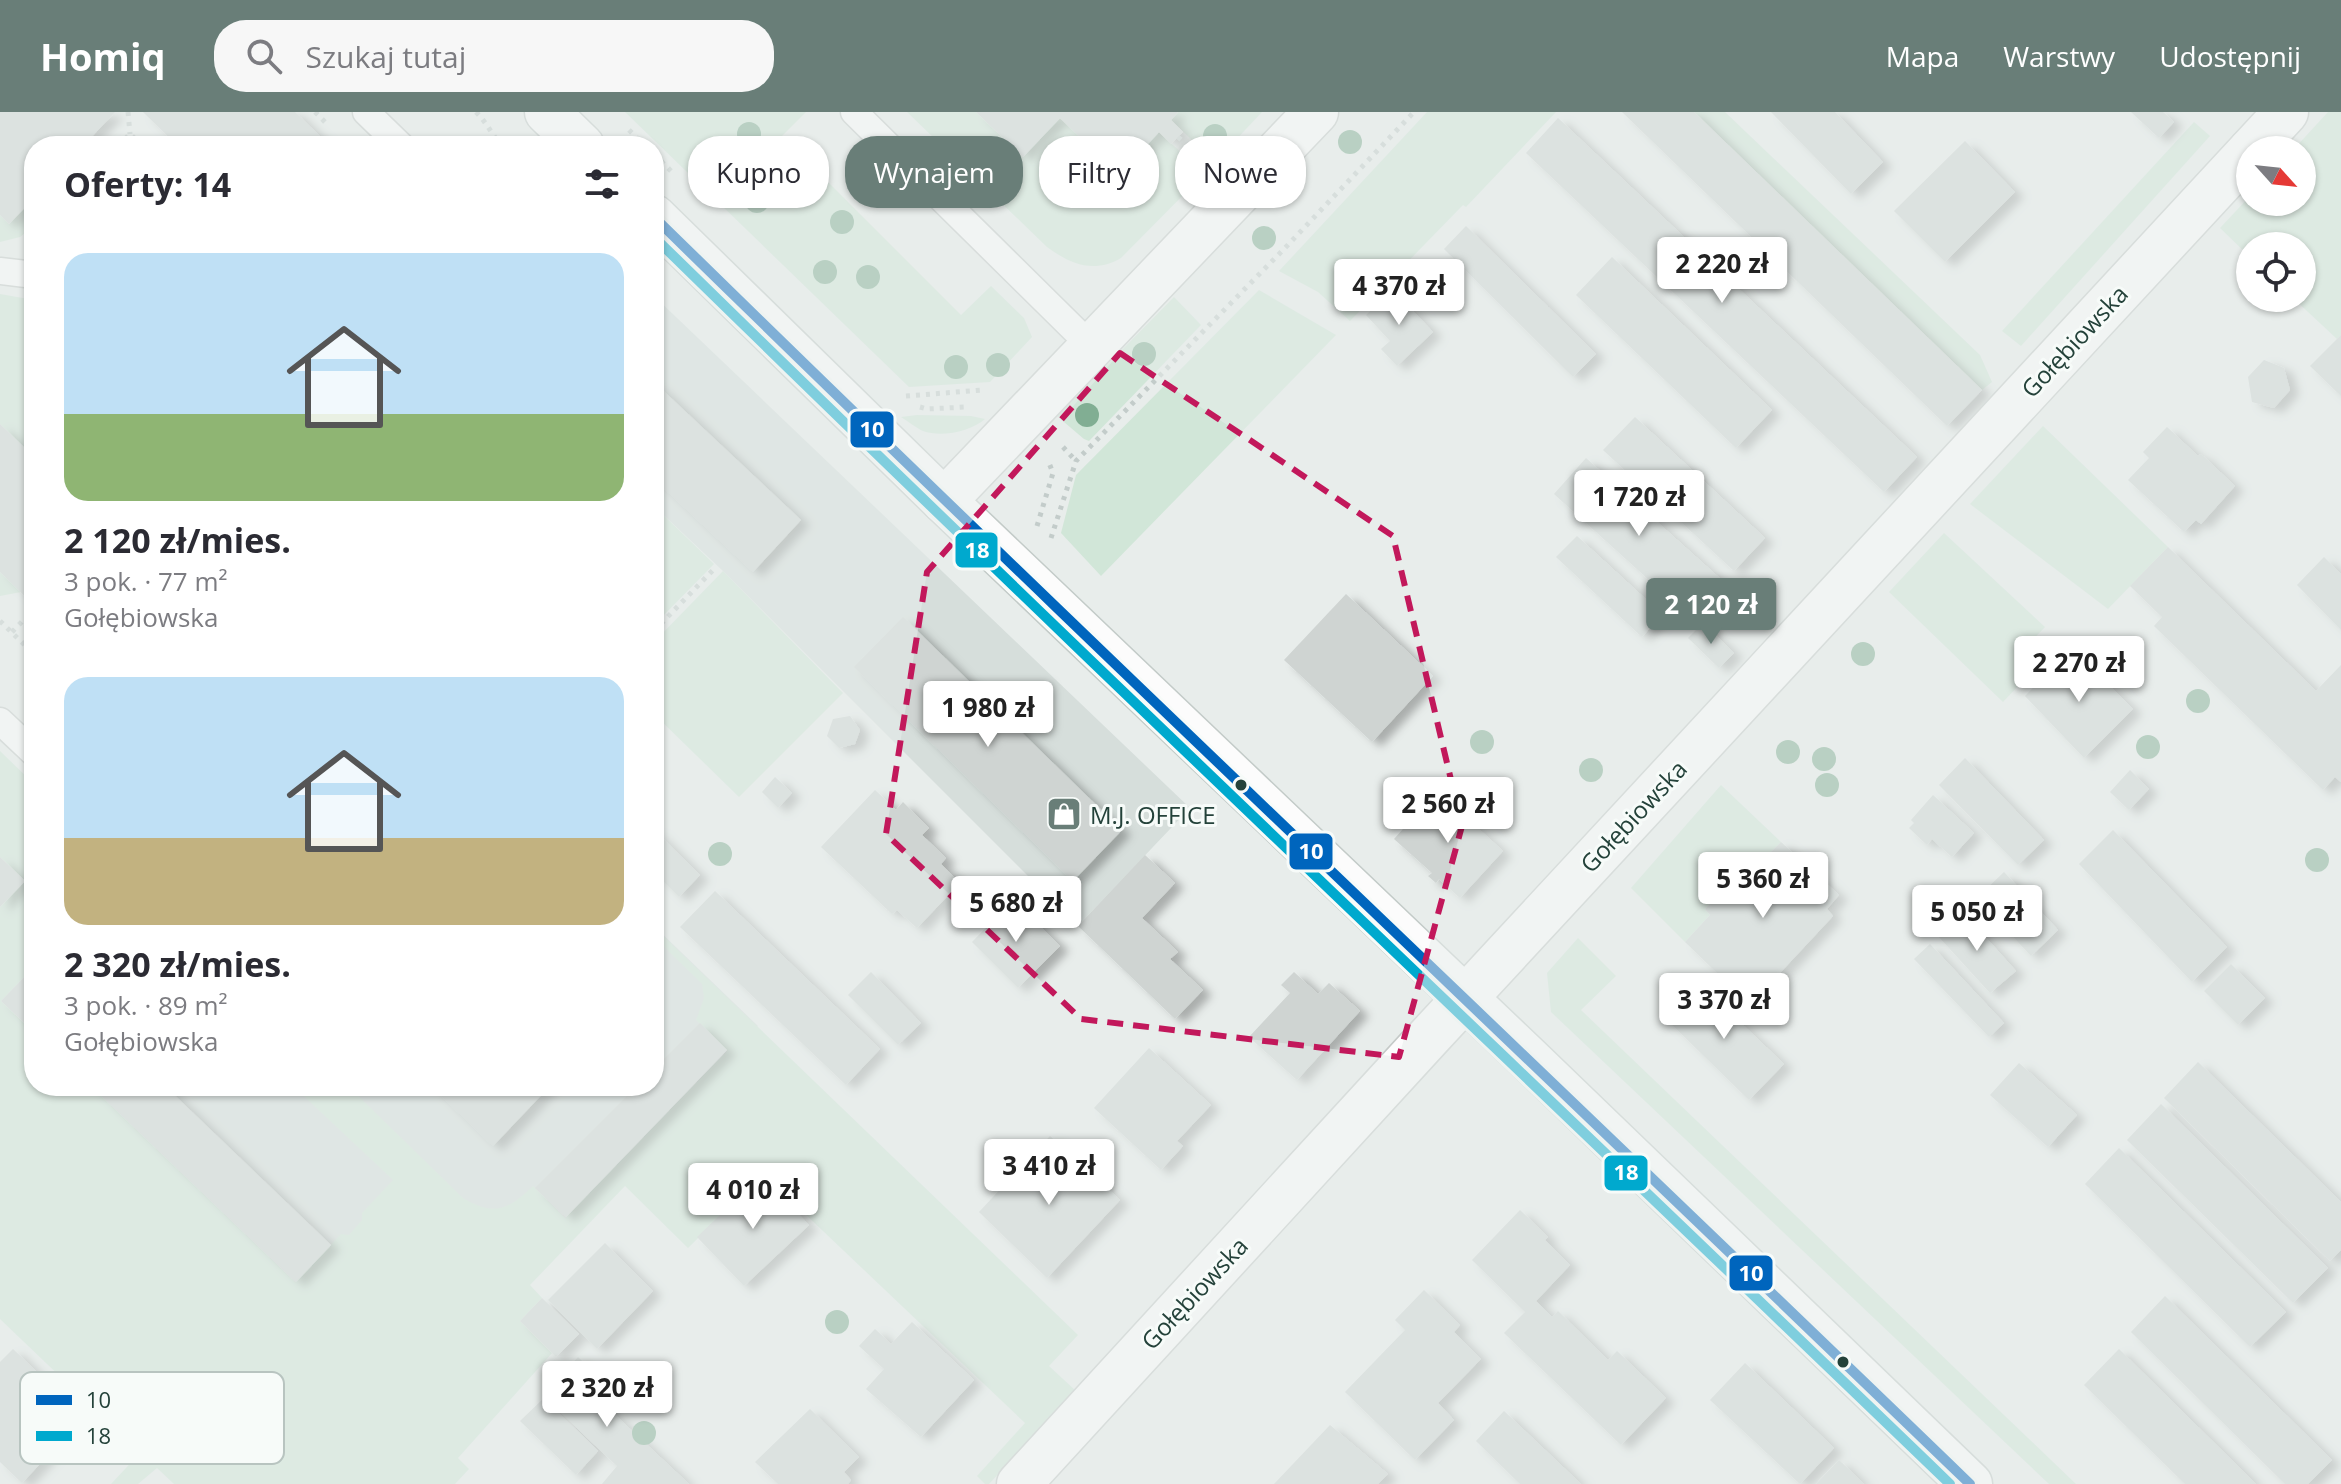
<!DOCTYPE html>
<html lang="pl">
<meta charset="utf-8">
<style>
body{margin:0;font-family:"Open Sans",sans-serif;background:#f7f7f7;color:#2b2b33;height:100vh;display:flex;flex-direction:column;font-size:30px;white-space:nowrap}
*{box-sizing:border-box;margin:0}
p{font-size:26px;color:#7c7c81}
.icon{flex:none;width:44px;height:44px;fill:none;stroke:currentColor;stroke-width:2;stroke-linecap:round;stroke-linejoin:round}
.map{position:relative;flex:1;overflow:hidden}
.details{position:absolute;left:24px;top:24px;width:640px;height:960px;display:flex;flex-direction:column;background:#fff;border-radius:32px;box-shadow:0 2px 6px #0004}
.details>*{flex:none}
.banner{position:absolute;left:688px;top:24px;width:760px;height:72px;display:flex;gap:16px}
.needle{width:52px;rotate:117deg}
.controls{position:absolute;left:2236px;top:24px;display:grid;gap:16px}
.controls a{display:grid;place-items:center;width:80px;height:80px;border-radius:50%;background:#fff;box-shadow:0 2px 6px #0004;font-size:40px}
.price{position:absolute;translate:-50% -68px;padding:0 18px;border-radius:8px;background:#fff;color:#222;font-size:26px;line-height:52px;filter:drop-shadow(0 2px 4px #0008)}
.price::after{content:'';position:absolute;left:50%;top:48px;width:24px;height:18px;margin-left:-12px;background:inherit;clip-path:polygon(0 0,100% 0,50% 100%)}
.price.selected{background:#697e78;color:#fff}
ul{padding:0;list-style:none}
li{display:grid;align-content:center;gap:16px;height:424px;padding:0 40px}
li span{display:grid;place-items:center;height:248px;border-radius:24px;color:#555}
li>.icon{margin-inline-start:auto}
span .icon{width:144px;height:144px;fill:#fffc;stroke-width:1}
li b{font-size:34px}
h2{display:flex;justify-content:space-between;align-items:center;height:96px;padding:0 40px;font-size:34px}
.tag{padding:0 28px;border-radius:32px;background:#fff;box-shadow:0 2px 6px #0004;font-size:28px;line-height:72px}
.tag.selected{background:#697e78;color:#fff}
header{display:flex;align-items:center;gap:48px;box-sizing:border-box;height:112px;padding:0 40px;background:#697e78;color:#fff}
header strong{font-size:38px}
nav{display:flex;gap:44px;margin-inline-start:auto;font-size:28px}
.search{width:560px;height:72px;background:#f7f7f7;display:flex;align-items:center;gap:20px;box-sizing:border-box;padding:0 28px;border-radius:32px;color:#7c7c81;font-size:30px}
.map>svg:first-child{display:block}
.built{fill:#d6dedb}
.green{fill:#d1e6d8}
.building{fill:#cfd4d2;filter:url(#shadow)}
.lines{fill:none;stroke-linecap:round;stroke-linejoin:round}
.service-casing{stroke:#c5cac8;stroke-width:29}
.minor-casing{stroke:#c5cac8;stroke-width:47}
.secondary-casing{stroke:#c3cbc8;stroke-width:47}
.path{stroke:#c3ccca;stroke-width:5;stroke-dasharray:4 6;stroke-linecap:butt}
.service{stroke:#fcfcfc;stroke-width:26}
.minor{stroke:#fcfcfc;stroke-width:44}
.secondary{stroke:#fcfcfc;stroke-width:44}
.bus-1-casing{stroke:#f7fbf9;stroke-width:16}
.bus-2-casing{stroke:#f7fbf9;stroke-width:16}
.bus-1{stroke:#0065bd;stroke-width:10}
.bus-2{stroke:#00a9ce;stroke-width:10}
.tree{fill:#81ae93}
.marked{fill:none;stroke:#c2185b;stroke-width:6;stroke-dasharray:16 10;stroke-linejoin:round}
.bus-dot{fill:#24423a;stroke:#f7fbf9;stroke-width:3}
.labels{text-anchor:middle;dominant-baseline:central;stroke-width:6;stroke-linejoin:round;paint-order:stroke}
.street-label{font-size:24px;fill:#24423a;stroke:#f7fbf9}
.poi-label{font-size:24px;fill:#24423a;stroke:#f7fbf9;text-anchor:start}
.key{fill:#f7fbf9;stroke:#b8c4c0;stroke-width:2}
.key-label{font-size:22px;fill:#24423a}
.line-badge{stroke:#f7fbf9;stroke-width:3}
.badge-label{font-size:22px;text-anchor:middle;font-weight:bold;fill:#fff}
</style>
<header>
<strong>Homiq</strong>
<div class="search"><svg class="icon" aria-label="search" viewBox="0 0 24 24"><circle cx="10" cy="10" r="6"/><path d="M15 15l6 6"/></svg>Szukaj tutaj</div>
<nav><a>Mapa</a><a>Warstwy</a><a>Udostępnij</a></nav>
</header>
<div class="map">
<svg width="2341" height="1372" viewBox="0 0 2341 1372">
<defs>
<filter id="shadow"><feDropShadow dx="9" dy="5" stdDeviation="4" flood-color="#0004"/></filter>
</defs>
<rect width="100%" height="100%" fill="#e8edeb"/>
<g class="built">
<polygon points="654,184 1190,696 1078,814 723,459 654,394"/>
<polygon points="654,814 758,914 566,1105 580,1121 293,1190 69,974 654,974"/>
</g>
<g class="green">
<polygon points="625,0 806,0 782,24 961,203 991,174 1024,206 1032,225 990,270 909,275"/>
<path d="M907 0H976L1023 45 1060 6 1083 28 1077 34 1108 62 1130 37 1137 43 1159 20 1204 62 1121 146C1094 162 1070 152 1047 135Z"/>
<polygon points="1178,0 1262,0 1215,50 1171,8"/>
<polygon points="1427,0 1556,0 1466,95 1463,93 1350,209 1318,180 1279,159"/>
<polygon points="1694,0 1725,0 1980,243 1992,270 1982,278"/>
<polygon points="2328,0 2341,0 2341,223 2337,227 2293,186 2302,186 2302,134 2250,134 2250,145 2220,116 2250,84 2250,90 2302,90 2302,38 2293,38"/>
<polygon points="2194,10 2210,24 2021,234 2002,219"/>
<polygon points="34,86 34,114 20,125 0,130 0,103 9,112"/>
<polygon points="1259,178 1336,223 1101,464 1061,421 1076,363"/>
<polygon points="0,182 34,188 34,345 0,312"/>
<polygon points="1174,185 1201,213 1089,329 1084,327 1057,304"/>
<path d="M917 303 971 304 985 307C971 319 942 326 923 319 916 316 908 309 901 305Z"/>
<polygon points="2043,314 2168,435 2108,497 1970,392"/>
<polygon points="654,394 714,452 654,513"/>
<polygon points="1944,421 2045,515 2021,540 2037,554 2003,590 1889,480"/>
<polygon points="723,459 843,581 739,685 654,602 654,530"/>
<polygon points="0,460 21,480 0,484"/>
<path d="M0 639 34 672V855L1 889 34 920V974H91L295 1170 341 1122 349 1123 362 1108V1101L393 1068 293 974H348L463 1086C495 1105 509 1097 533 1074L566 1107V1105L727 939 696 908 704 886 702 872 654 825V815L1078 1223 1049 1254 1076 1279 989 1372H985L977 1364 1025 1311 763 1062 688 1136 625 1074 530 1173 542 1186 520 1209 552 1241 458 1346 469 1357 455 1372H174L157 1356 138 1372H111L140 1341 0 1207V795L25 769 0 745Z"/>
<polygon points="1721,673 1781,730 1755,756 1749,751 1705,797 1710,803 1685,830 1631,776"/>
<polygon points="1578,826 1616,864 1581,898 2076,1372 2049,1372 1551,900 1547,861"/>
</g>
<g class="building">
<polygon points="0,0 115,0 83,34 34,34 34,86 9,112 0,103"/>
<polygon points="143,0 295,0 330,34 178,34"/>
<polygon points="976,0 1178,0 1171,8 1183,20 1171,32 1159,20 1137,44 1130,37 1108,62 1076,34 1083,28 1060,6 1023,45"/>
<polygon points="1622,0 1694,0 1982,278 1947,314"/>
<polygon points="1771,0 1835,0 1883,50 1851,82"/>
<polygon points="2131,0 2163,0 2174,10 2159,26"/>
<polygon points="1558,6 1917,345 1884,380 1526,41"/>
<polygon points="1965,29 2015,80 1945,150 1894,99"/>
<polygon points="1466,114 1596,242 1573,265 1444,137"/>
<polygon points="1612,145 1772,298 1736,336 1576,183"/>
<polygon points="1393,178 1433,220 1397,254 1381,237 1390,229 1366,203"/>
<polygon points="2341,223 2341,284 2310,254"/>
<polygon points="2264,248 2284,256 2290,278 2274,296 2252,290 2248,265"/>
<polygon points="654,270 801,408 753,460 654,367"/>
<polygon points="1635,305 1765,426 1734,459 1603,338"/>
<polygon points="0,312 34,345 34,493 0,460"/>
<polygon points="2167,315 2198,344 2201,342 2235,374 2201,412 2196,408 2184,420 2128,368 2149,346 2143,340"/>
<polygon points="1586,346 1724,470 1691,506 1554,382"/>
<polygon points="1577,424 1662,502 1642,525 1556,445"/>
<polygon points="2168,435 2316,579 2341,553 2341,670 2335,665 2323,678 2154,514 2162,505 2130,474"/>
<polygon points="2324,445 2341,462 2341,518 2297,473"/>
<polygon points="1346,482 1433,564 1372,630 1284,548"/>
<polygon points="903,505 1122,718 1073,769 854,555"/>
<polygon points="1703,511 1734,541 1719,556 1688,526"/>
<polygon points="2069,539 2095,566 2099,563 2133,597 2084,646 2025,584"/>
<polygon points="850,604 860,618 855,632 839,636 827,624 833,607"/>
<polygon points="1965,646 2044,728 2018,753 1939,673"/>
<polygon points="2130,658 2149,677 2129,698 2110,680"/>
<polygon points="775,665 792,681 778,696 762,680"/>
<polygon points="875,678 896,698 903,690 929,716 922,723 946,746 941,752 960,771 917,816 897,798 892,802 821,735"/>
<polygon points="1437,679 1503,739 1460,786 1439,767 1436,771 1428,764 1432,761 1394,727"/>
<polygon points="1933,683 1974,721 1952,745 1932,727 1927,733 1909,716 1914,711 1911,708"/>
<polygon points="654,718 700,763 679,785 654,760"/>
<polygon points="2113,718 2227,835 2192,870 2079,752"/>
<polygon points="1781,730 1839,783 1827,797 1833,804 1764,878 1756,871 1743,886 1685,830 1710,803 1705,797 1749,751 1755,756"/>
<polygon points="1145,743 1175,771 1142,806 1178,840 1170,847 1203,878 1175,907 1078,814"/>
<polygon points="0,745 25,769 0,795"/>
<polygon points="2004,760 2058,818 2031,844 1977,786"/>
<polygon points="715,779 880,937 846,973 680,815"/>
<polygon points="1013,788 1060,834 1018,876 972,830"/>
<polygon points="1963,800 2016,859 1990,881 1938,824"/>
<polygon points="1930,832 2004,911 1989,925 1914,847"/>
<polygon points="2231,852 2265,886 2238,913 2204,879"/>
<polygon points="34,855 34,920 1,889"/>
<polygon points="871,860 921,911 898,933 848,883"/>
<polygon points="1294,860 1318,882 1329,871 1360,899 1297,968 1249,925 1290,881 1281,873"/>
<polygon points="1699,871 1784,952 1749,988 1665,906"/>
<polygon points="700,911 727,938 566,1105 535,1076 637,974 654,974 654,957"/>
<polygon points="1149,936 1211,993 1177,1029 1183,1034 1161,1058 1094,996"/>
<polygon points="2198,950 2341,1090 2341,1138 2330,1149 2164,986"/>
<polygon points="2019,951 2077,1003 2048,1035 1990,983"/>
<polygon points="91,974 165,974 331,1133 296,1170"/>
<polygon points="431,974 550,974 493,1034"/>
<polygon points="2161,992 2328,1156 2293,1191 2127,1028"/>
<polygon points="1050,1024 1120,1088 1047,1166 979,1100"/>
<polygon points="2119,1036 2286,1200 2250,1235 2085,1072"/>
<polygon points="761,1064 809,1113 744,1174 697,1125"/>
<polygon points="1520,1098 1548,1125 1545,1128 1570,1153 1536,1189 1552,1205 1558,1199 1608,1248 1617,1239 1666,1286 1621,1333 1504,1221 1525,1200 1472,1148"/>
<polygon points="605,1131 653,1179 597,1237 548,1188"/>
<polygon points="1424,1178 1460,1213 1454,1220 1481,1247 1438,1291 1454,1308 1415,1348 1345,1280 1405,1218 1395,1208"/>
<polygon points="2165,1184 2332,1348 2308,1372 2285,1372 2131,1220"/>
<polygon points="542,1186 579,1222 556,1245 520,1209"/>
<polygon points="912,1210 974,1268 921,1325 866,1277 884,1257 859,1234 875,1217 891,1232"/>
<polygon points="13,1237 84,1305 22,1371 0,1350 0,1250"/>
<polygon points="2119,1237 2256,1372 2185,1372 2084,1273"/>
<polygon points="578,1245 608,1274 597,1286 689,1372 602,1372 617,1354 542,1283"/>
<polygon points="1745,1251 1834,1336 1800,1372 1710,1288"/>
<polygon points="544,1286 598,1339 576,1363 520,1309"/>
<polygon points="810,1297 859,1345 844,1360 851,1368 848,1372 778,1372 755,1350"/>
<polygon points="1504,1299 1581,1372 1520,1372 1476,1329"/>
<polygon points="1330,1313 1388,1362 1378,1372 1274,1372"/>
<polygon points="1839,1348 1864,1372 1816,1372"/>
</g>
<g class="lines">
<g class="service-casing">
<g id="service">
<polyline points="366,0 401,34"/>
<polyline points="854,0 1092,235"/>
<polyline points="0,159 34,163"/>
<polyline points="0,609 34,641"/>
</g>
</g>
<g class="minor-casing">
<g id="minor">
<polyline points="2251,38 2286,0"/>
<polyline points="944,389 1316,0"/>
<polyline points="1019,1372 1429,925 2250,39"/>
</g>
</g>
<g class="secondary-casing">
<g id="secondary">
<polyline points="547,0 582,34"/>
<polyline points="654,105 944,389 1528,946 1970,1372"/>
</g>
</g>
<g class="path">
<polyline points="128,0 130,22"/>
<polyline points="315,0 329,14"/>
<path d="M476 0C487 11 492 23 502 34"/>
<polyline points="629,18 645,34"/>
<polyline points="1178,25 1204,48"/>
<polyline points="118,34 130,22 143,34"/>
<polyline points="654,42 672,60"/>
<polyline points="906,284 983,278"/>
<polyline points="920,295 927,297 966,295"/>
<polyline points="1063,335 1076,349"/>
<polyline points="1037,414 1053,361 1049,351"/>
<polyline points="1051,426 1076,349 1284,137 1414,0"/>
<polyline points="0,509 34,542"/>
<polyline points="654,519 714,457"/>
<polyline points="12,520 34,497"/>
</g>
<use href="#service" class="service"/>
<use href="#minor" class="minor"/>
<use href="#secondary" class="secondary"/>
<g class="bus-1-casing">
<path id="bus-1" d="M654 105C1089 531 1532 949 1970 1372"/>
</g>
<g class="bus-2-casing">
<path id="bus-2" d="M654 125C1082 544 1518 956 1950 1372"/>
</g>
<use href="#bus-1" class="bus-1"/>
<use href="#bus-2" class="bus-2"/>
</g>
<g class="tree">
<circle cx="749" cy="22" r="12"/>
<circle cx="1215" cy="24" r="12"/>
<circle cx="1350" cy="30" r="12"/>
<circle cx="757" cy="89" r="12"/>
<circle cx="842" cy="110" r="12"/>
<circle cx="1264" cy="126" r="12"/>
<circle cx="825" cy="160" r="12"/>
<circle cx="868" cy="165" r="12"/>
<circle cx="1144" cy="242" r="12"/>
<circle cx="998" cy="253" r="12"/>
<circle cx="956" cy="255" r="12"/>
<circle cx="1087" cy="303" r="12"/>
<circle cx="1863" cy="542" r="12"/>
<circle cx="2198" cy="589" r="12"/>
<circle cx="1482" cy="630" r="12"/>
<circle cx="2148" cy="635" r="12"/>
<circle cx="1788" cy="640" r="12"/>
<circle cx="1824" cy="647" r="12"/>
<circle cx="1591" cy="658" r="12"/>
<circle cx="1827" cy="673" r="12"/>
<circle cx="720" cy="742" r="12"/>
<circle cx="2317" cy="748" r="12"/>
<circle cx="837" cy="1210" r="12"/>
<circle cx="644" cy="1321" r="12"/>
</g>
<path d="M0 0H2341V1372H0ZM1120 241 1393 424 1462 714 1399 945 1081 907 886 722 927 460Z" fill="#e8edeb" fill-opacity=".55" fill-rule="evenodd"/>
<path class="marked" d="M1120 241 1393 424 1462 714 1399 945 1081 907 886 722 927 460Z"/>
<defs>
<g id="shop-square" transform="scale(1.8)"><rect x="-9" y="-9" width="18" height="18" rx="4" fill="#697e78" stroke="#f7fbf9"/><path d="M-5-2.5h2.3a2.7 3.5 0 0 1 5.4 0H5L5.5 6h-11ZM-1.5-2.5h3a1.5 2.3 0 0 0-3 0Z" fill="#fff"/></g>
</defs>
<g fill-rule="evenodd">
<use href="#shop-square" x="1064" y="702"/>
</g>
<g class="bus-dot">
<circle cx="1241" cy="673" r="7"/>
<circle cx="1843" cy="1250" r="7"/>
</g>
<g class="labels">
<g class="street-label">
<text transform="translate(2074 229) rotate(-47)">Gołębiowska</text>
<text transform="translate(1633 704) rotate(-47)">Gołębiowska</text>
<text transform="translate(1194 1181) rotate(-47)">Gołębiowska</text>
</g>
<g class="poi-label">
<text x="1090" y="702">M.J. OFFICE</text>
</g>
</g>
<rect x="20" y="1260" width="264" height="92" rx="12" class="key"/>
<rect x="36" y="1283" width="36" height="10" fill="#0065bd"/>
<rect x="36" y="1319" width="36" height="10" fill="#00a9ce"/>
<g class="key-label">
<text x="86" y="1296">10</text>
<text x="86" y="1332">18</text>
</g>
<g class="line-badge">
<rect x="849" y="298" width="46" height="39" rx="8" fill="#0065bd"/>
<rect x="954" y="419" width="45" height="38" rx="8" fill="#00a9ce"/>
<rect x="1288" y="720" width="46" height="39" rx="8" fill="#0065bd"/>
<rect x="1603" y="1042" width="46" height="38" rx="8" fill="#00a9ce"/>
<rect x="1728" y="1142" width="46" height="38" rx="8" fill="#0065bd"/>
</g>
<g class="badge-label">
<text x="872" y="325">10</text>
<text x="977" y="446">18</text>
<text x="1311" y="747">10</text>
<text x="1626" y="1068">18</text>
<text x="1751" y="1169">10</text>
</g>
</svg>
<div class="controls">
<a><svg class="needle" viewBox="-14 -14 28 28"><path d="M0-13l5 13h-10z" fill="#e53935"/><path d="M0 13l5-13h-10z" fill="#7c7c81"/></svg></a>
<a><svg class="icon" aria-label="locate" viewBox="0 0 24 24"><circle cx="12" cy="12" r="6"/><path d="M12 2v4M12 18v4M2 12h4M18 12h4"/></svg></a>
</div>
<b class="price" style="left:1722px;top:193px">2 220 zł</b>
<b class="price" style="left:1399px;top:215px">4 370 zł</b>
<b class="price" style="left:1639px;top:426px">1 720 zł</b>
<b class="price selected" style="left:1711px;top:534px">2 120 zł</b>
<b class="price" style="left:2079px;top:592px">2 270 zł</b>
<b class="price" style="left:988px;top:637px">1 980 zł</b>
<b class="price" style="left:1448px;top:733px">2 560 zł</b>
<b class="price" style="left:1763px;top:808px">5 360 zł</b>
<b class="price" style="left:1016px;top:832px">5 680 zł</b>
<b class="price" style="left:1977px;top:841px">5 050 zł</b>
<b class="price" style="left:1724px;top:929px">3 370 zł</b>
<b class="price" style="left:1049px;top:1095px">3 410 zł</b>
<b class="price" style="left:753px;top:1119px">4 010 zł</b>
<b class="price" style="left:607px;top:1317px">2 320 zł</b>
<div class="banner">
<a class="tag">Kupno</a>
<a class="tag selected">Wynajem</a>
<a class="tag">Filtry</a>
<a class="tag">Nowe</a>
</div>
<section class="details">
<h2>Oferty: 14<svg class="icon" aria-label="filters" viewBox="0 0 24 24"><path d="M4 7h16M4 17h16"/><circle cx="9" cy="7" r="2"/><circle cx="15" cy="17" r="2"/></svg></h2>
<ul>
<li><span style="background:linear-gradient(#bfe0f5 65%,#8fb573 0)"><svg class="icon" aria-label="home" viewBox="0 0 24 24"><path d="M3 11l9-7 9 7M6 9v11h12V9"/></svg></span><div><b>2 120 zł/mies.</b><p>3 pok. · 77 m²</p><p>Gołębiowska</p></div></li>
<li><span style="background:linear-gradient(#bfe0f5 65%,#c2b280 0)"><svg class="icon" aria-label="home" viewBox="0 0 24 24"><path d="M3 11l9-7 9 7M6 9v11h12V9"/></svg></span><div><b>2 320 zł/mies.</b><p>3 pok. · 89 m²</p><p>Gołębiowska</p></div></li>
</ul>
</section>
</div>
